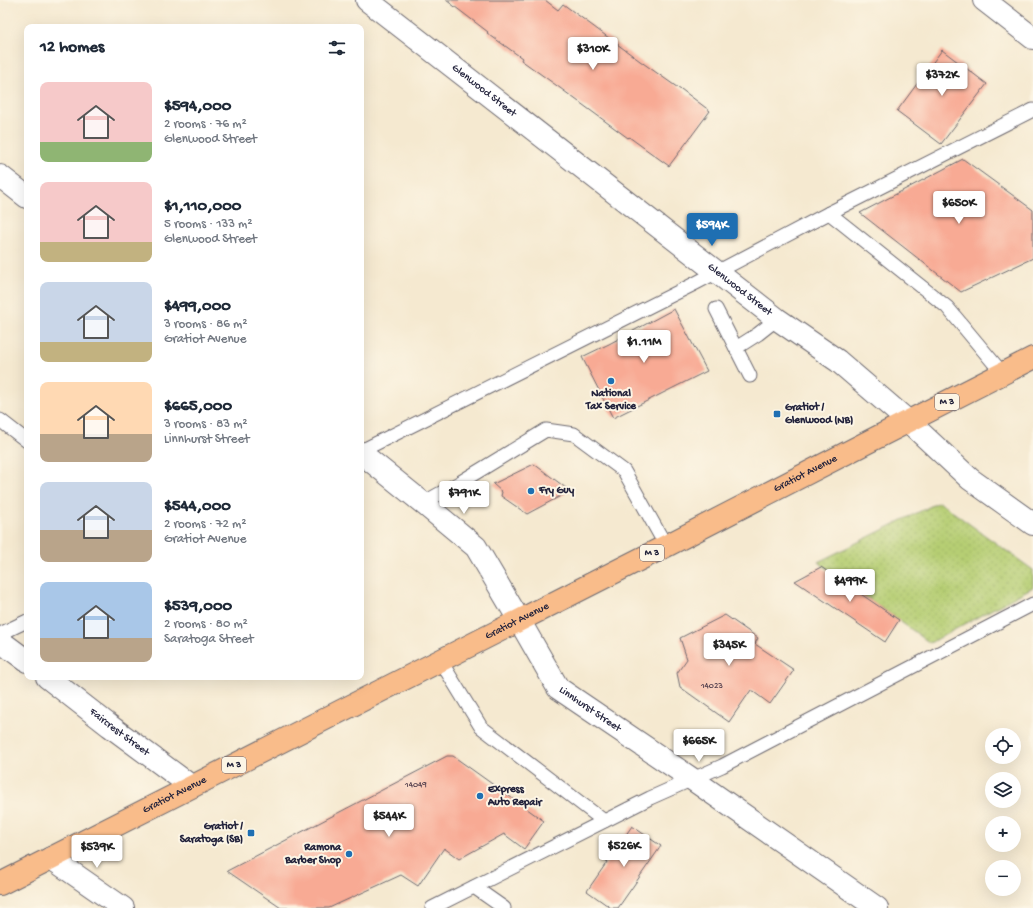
<!DOCTYPE html>
<meta charset="utf-8">
<style>
body{margin:0;font-family:"Gochi Hand",sans-serif;background:#f2f2f3;color:#1f2937;height:100vh;display:flex;flex-direction:column;font-size:15px;white-space:nowrap}
*{box-sizing:border-box;margin:0}
p{font-size:13px;color:#747a83}
.icon{flex:none;width:22px;height:22px;fill:none;stroke:currentColor;stroke-width:2;stroke-linecap:round;stroke-linejoin:round}
.map{position:relative;flex:1;overflow:hidden}
.drawer{position:absolute;left:24px;top:24px;width:340px;height:656px;display:flex;flex-direction:column;background:#fff;border-radius:8px;box-shadow:0 4px 16px #0002}
.drawer>*{flex:none}
.controls{position:absolute;left:985px;top:728px;display:grid;gap:8px}
.controls a{display:grid;place-items:center;width:36px;height:36px;border-radius:50%;background:#fff;box-shadow:0 4px 16px #0002;font-size:20px}
.price{position:absolute;translate:-50% -34px;padding:0 9px;border-radius:4px;background:#fff;color:#222;font-size:13px;line-height:26px;filter:drop-shadow(0 1px 2px #0008)}
.price::after{content:'';position:absolute;left:50%;top:24px;width:12px;height:9px;margin-left:-6px;background:inherit;clip-path:polygon(0 0,100% 0,50% 100%)}
.price.active{background:#1f6fb2;color:#fff}
ul{padding:0;list-style:none}
li{display:flex;align-items:center;gap:12px;height:100px;padding:0 16px}
li span{display:grid;place-items:center;flex:none;width:112px;height:80px;border-radius:8px;color:#555}
li>.icon{margin-inline-start:auto}
span .icon{width:48px;height:48px;fill:#fffc;stroke-width:1}
li b{font-size:17px}
h2{display:flex;justify-content:space-between;align-items:center;height:48px;padding:0 16px;font-size:17px}
.map>svg:first-child{display:block}
.green{fill:url(#green-dots);stroke:#6c7857}
.building{fill:#f8aa94}
.lines{fill:none;stroke-linecap:round;stroke-linejoin:round}
.lane-casing{stroke:#6c686f;stroke-width:15}
.street-casing{stroke:#6c686f;stroke-width:24}
.primary-casing{stroke:#6c686f;stroke-width:24}
.lane{stroke:#fff;stroke-width:13}
.street{stroke:#fff;stroke-width:22}
.primary{stroke:#f9bc8a;stroke-width:22}
.poi-dot{fill:#1f6fb2;stroke:#fcf5e5;stroke-width:1.5}
.labels{text-anchor:middle;dominant-baseline:central;stroke-width:4;stroke-linejoin:round;paint-order:stroke}
.number-label{font-size:9px;fill:#584451}
.shield{fill:#fcf5e5;stroke:#63616e;stroke-width:1}
.shield-label{font-size:10px;font-weight:bold;fill:#22223b}
.street-label{font-size:11px;fill:#22223b;stroke:#fcf5e5}
.poi-label{font-size:11px;font-weight:bold;fill:#22223b;stroke:#fcf5e5;text-anchor:start}
</style>
<div class="map">
<svg width="1033" height="908" viewBox="0 0 1033 908">
<defs>
<pattern id="green-dots" width="8" height="8" patternUnits="userSpaceOnUse"><rect width="8" height="8" fill="#b6ce73"/><path d="M2 2h.1M6 6h.1" fill="none" stroke="#9cb164" stroke-width="1.8" stroke-linecap="round"/></pattern>
</defs>
<rect width="100%" height="100%" fill="#fcf5e5"/>
<filter id="ink" filterUnits="userSpaceOnUse"><feTurbulence type="fractalNoise" baseFrequency=".025" numOctaves="2"/><feDisplacementMap in="SourceGraphic" scale="8" xChannelSelector="R" yChannelSelector="G"/><feConvolveMatrix kernelMatrix="1 2 1 2 8 2 1 2 1" color-interpolation-filters="sRGB"/></filter>
<filter id="wash" filterUnits="userSpaceOnUse"><feTurbulence type="fractalNoise" baseFrequency=".012" numOctaves="4" result="noise"/><feDisplacementMap in="SourceGraphic" scale="16" xChannelSelector="R" yChannelSelector="G"/><feGaussianBlur stdDeviation="0.9" result="paint"/><feColorMatrix in="noise" values="0 0 0 0 0 0 0 0 0 0 0 0 0 0 0 0 0 1.4 0 .05"/><feComposite in="paint" operator="in"/></filter>
<g filter="url(#wash)">
<rect width="100%" height="100%" fill="#f5e9d0"/>
<polygon class="green" points="939,502 1033,570 1033,587 930,643 818,562"/>
<g id="blocks">
<g class="building">
<polygon points="446,0 545,0 558,10 563,4 640,61 681,90 681,89 710,111 669,166 629,137 628,138 560,88 521,60 522,58 487,33 488,32"/>
<polygon points="942,50 987,84 941,144 897,111"/>
<polygon points="963,159 1033,210 1033,258 961,292 860,213"/>
<polygon points="674,309 707,371 613,418 582,357 609,344"/>
<polygon points="534,464 570,491 527,514 501,496 502,492 493,484"/>
<polygon points="821,567 899,620 885,642 795,581"/>
<polygon points="725,615 758,638 755,644 794,670 770,704 751,690 729,722 680,687 677,673 687,659 680,638"/>
<polygon points="447,756 453,756 544,821 524,849 504,834 459,859 444,848 418,886 401,875 329,908 281,908 227,871"/>
<polygon points="632,826 661,846 618,908 611,908 587,891"/>
</g>
</g>
</g>
<g filter="url(#ink)">
<use href="#blocks" fill-opacity="0" stroke="#6c686f" stroke-width="1"/>
<g class="lines">
<g class="lane-casing">
<g id="lane">
<polyline points="829,213 947,307 1003,374"/>
<polyline points="716,309 750,376"/>
<polyline points="736,348 758,334 777,319"/>
<polyline points="0,420 27,441"/>
<polyline points="361,451 696,283 829,213 1033,110"/>
<polyline points="423,503 459,483 546,430 574,434 624,471 666,546"/>
<polyline points="0,634 27,621"/>
<polyline points="440,660 481,727 604,821"/>
<polyline points="474,887 504,908"/>
<polyline points="432,908 650,798 722,766 1033,604"/>
</g>
</g>
<g class="street-casing">
<g id="street">
<path id="s1" d="M367 0 777 319 838 361 909 422 970 479 1033 524"/>
<polyline points="984,0 1033,38"/>
<polyline points="0,176 27,197"/>
<path id="s2" d="M361 453 423 503 476 547 519 620 558 688 692 779 877 908"/>
<polyline points="0,641 27,661"/>
<path id="s3" d="M47 677 110 726 191 786"/>
<polyline points="51,858 123,908"/>
</g>
</g>
<g class="primary-casing">
<g id="primary">
<path id="s4" d="M0 884 666 546 860 446 1033 358"/>
</g>
</g>
<use href="#lane" class="lane"/>
<use href="#street" class="street"/>
<use href="#primary" class="primary"/>
</g>
</g>
<g class="poi-dot">
<circle cx="611" cy="381" r="4"/>
<rect x="773" y="410" width="8" height="8" rx="2"/>
<circle cx="531" cy="491" r="4"/>
<circle cx="480" cy="796" r="4"/>
<rect x="247" y="829" width="8" height="8" rx="2"/>
<circle cx="349" cy="854" r="4"/>
</g>
<g class="labels">
<g class="number-label">
<text x="712" y="686">14023</text>
<text x="416" y="785">14049</text>
</g>
<g class="shield">
<rect x="935" y="394" width="24" height="16" rx="3"/>
<rect x="640" y="545" width="24" height="16" rx="3"/>
<rect x="222" y="757" width="24" height="16" rx="3"/>
</g>
<g class="shield-label">
<text x="947" y="402">M 3</text>
<text x="652" y="553">M 3</text>
<text x="234" y="765">M 3</text>
</g>
<g class="street-label">
<text stroke="none"><textPath href="#s1" startOffset="148">Glenwood Street</textPath></text>
<text stroke="none"><textPath href="#s1" startOffset="472">Glenwood Street</textPath></text>
<text stroke="none"><textPath href="#s4" startOffset="904">Gratiot Avenue</textPath></text>
<text stroke="none"><textPath href="#s4" startOffset="580">Gratiot Avenue</textPath></text>
<text stroke="none"><textPath href="#s2" startOffset="350">Linnhurst Street</textPath></text>
<text stroke="none"><textPath href="#s3" startOffset="91">Faircrest Street</textPath></text>
<text stroke="none"><textPath href="#s4" startOffset="196">Gratiot Avenue</textPath></text>
</g>
<g class="poi-label">
<text x="611" y="394" text-anchor="middle">National<tspan x="611" dy="13">Tax Service</tspan></text>
<text x="785" y="408">Gratiot /<tspan x="785" dy="13">Glenwood (NB)</tspan></text>
<text x="539" y="491">Fry Guy</text>
<text x="488" y="790">Express<tspan x="488" dy="13">Auto Repair</tspan></text>
<text x="243" y="827" text-anchor="end">Gratiot /<tspan x="243" dy="13">Saratoga (SB)</tspan></text>
<text x="341" y="848" text-anchor="end">Ramona<tspan x="341" dy="13">Barber Shop</tspan></text>
</g>
</g>
</svg>
<div class="controls">
<a><svg class="icon" aria-label="locate" viewBox="0 0 24 24"><circle cx="12" cy="12" r="6"/><path d="M12 2v4M12 18v4M2 12h4M18 12h4"/></svg></a>
<a><svg class="icon" aria-label="layers" viewBox="0 0 24 24"><path d="M12 4l9 5-9 5-9-5zM3 14l9 5 9-5"/></svg></a>
<a>+</a>
<a>−</a>
</div>
<b class="price" style="left:593px;top:71px">$310K</b>
<b class="price" style="left:942px;top:97px">$372K</b>
<b class="price" style="left:959px;top:225px">$650K</b>
<b class="price active" style="left:712px;top:247px">$594K</b>
<b class="price" style="left:644px;top:364px">$1.11M</b>
<b class="price" style="left:464px;top:515px">$791K</b>
<b class="price" style="left:850px;top:603px">$499K</b>
<b class="price" style="left:729px;top:667px">$345K</b>
<b class="price" style="left:699px;top:763px">$665K</b>
<b class="price" style="left:389px;top:838px">$544K</b>
<b class="price" style="left:624px;top:868px">$526K</b>
<b class="price" style="left:97px;top:869px">$539K</b>
<section class="drawer">
<h2>12 homes<svg class="icon" aria-label="filters" viewBox="0 0 24 24"><path d="M4 7h16M4 17h16"/><circle cx="9" cy="7" r="2"/><circle cx="15" cy="17" r="2"/></svg></h2>
<ul>
<li><span style="background:linear-gradient(#f6c9c9 75%,#8fb573 0)"><svg class="icon" aria-label="home" viewBox="0 0 24 24"><path d="M3 11l9-7 9 7M6 9v11h12V9"/></svg></span><div><b>$594,000</b><p>2 rooms · 76 m²</p><p>Glenwood Street</p></div></li>
<li><span style="background:linear-gradient(#f6c9c9 75%,#c2b280 0)"><svg class="icon" aria-label="home" viewBox="0 0 24 24"><path d="M3 11l9-7 9 7M6 9v11h12V9"/></svg></span><div><b>$1,110,000</b><p>5 rooms · 133 m²</p><p>Glenwood Street</p></div></li>
<li><span style="background:linear-gradient(#c9d6e8 75%,#c2b280 0)"><svg class="icon" aria-label="home" viewBox="0 0 24 24"><path d="M3 11l9-7 9 7M6 9v11h12V9"/></svg></span><div><b>$499,000</b><p>3 rooms · 86 m²</p><p>Gratiot Avenue</p></div></li>
<li><span style="background:linear-gradient(#ffd9b3 65%,#b9a48a 0)"><svg class="icon" aria-label="home" viewBox="0 0 24 24"><path d="M3 11l9-7 9 7M6 9v11h12V9"/></svg></span><div><b>$665,000</b><p>3 rooms · 83 m²</p><p>Linnhurst Street</p></div></li>
<li><span style="background:linear-gradient(#c9d6e8 60%,#b9a48a 0)"><svg class="icon" aria-label="home" viewBox="0 0 24 24"><path d="M3 11l9-7 9 7M6 9v11h12V9"/></svg></span><div><b>$544,000</b><p>2 rooms · 72 m²</p><p>Gratiot Avenue</p></div></li>
<li><span style="background:linear-gradient(#a9c7e8 70%,#b9a48a 0)"><svg class="icon" aria-label="home" viewBox="0 0 24 24"><path d="M3 11l9-7 9 7M6 9v11h12V9"/></svg></span><div><b>$539,000</b><p>2 rooms · 80 m²</p><p>Saratoga Street</p></div></li>
</ul>
</section>
</div>
